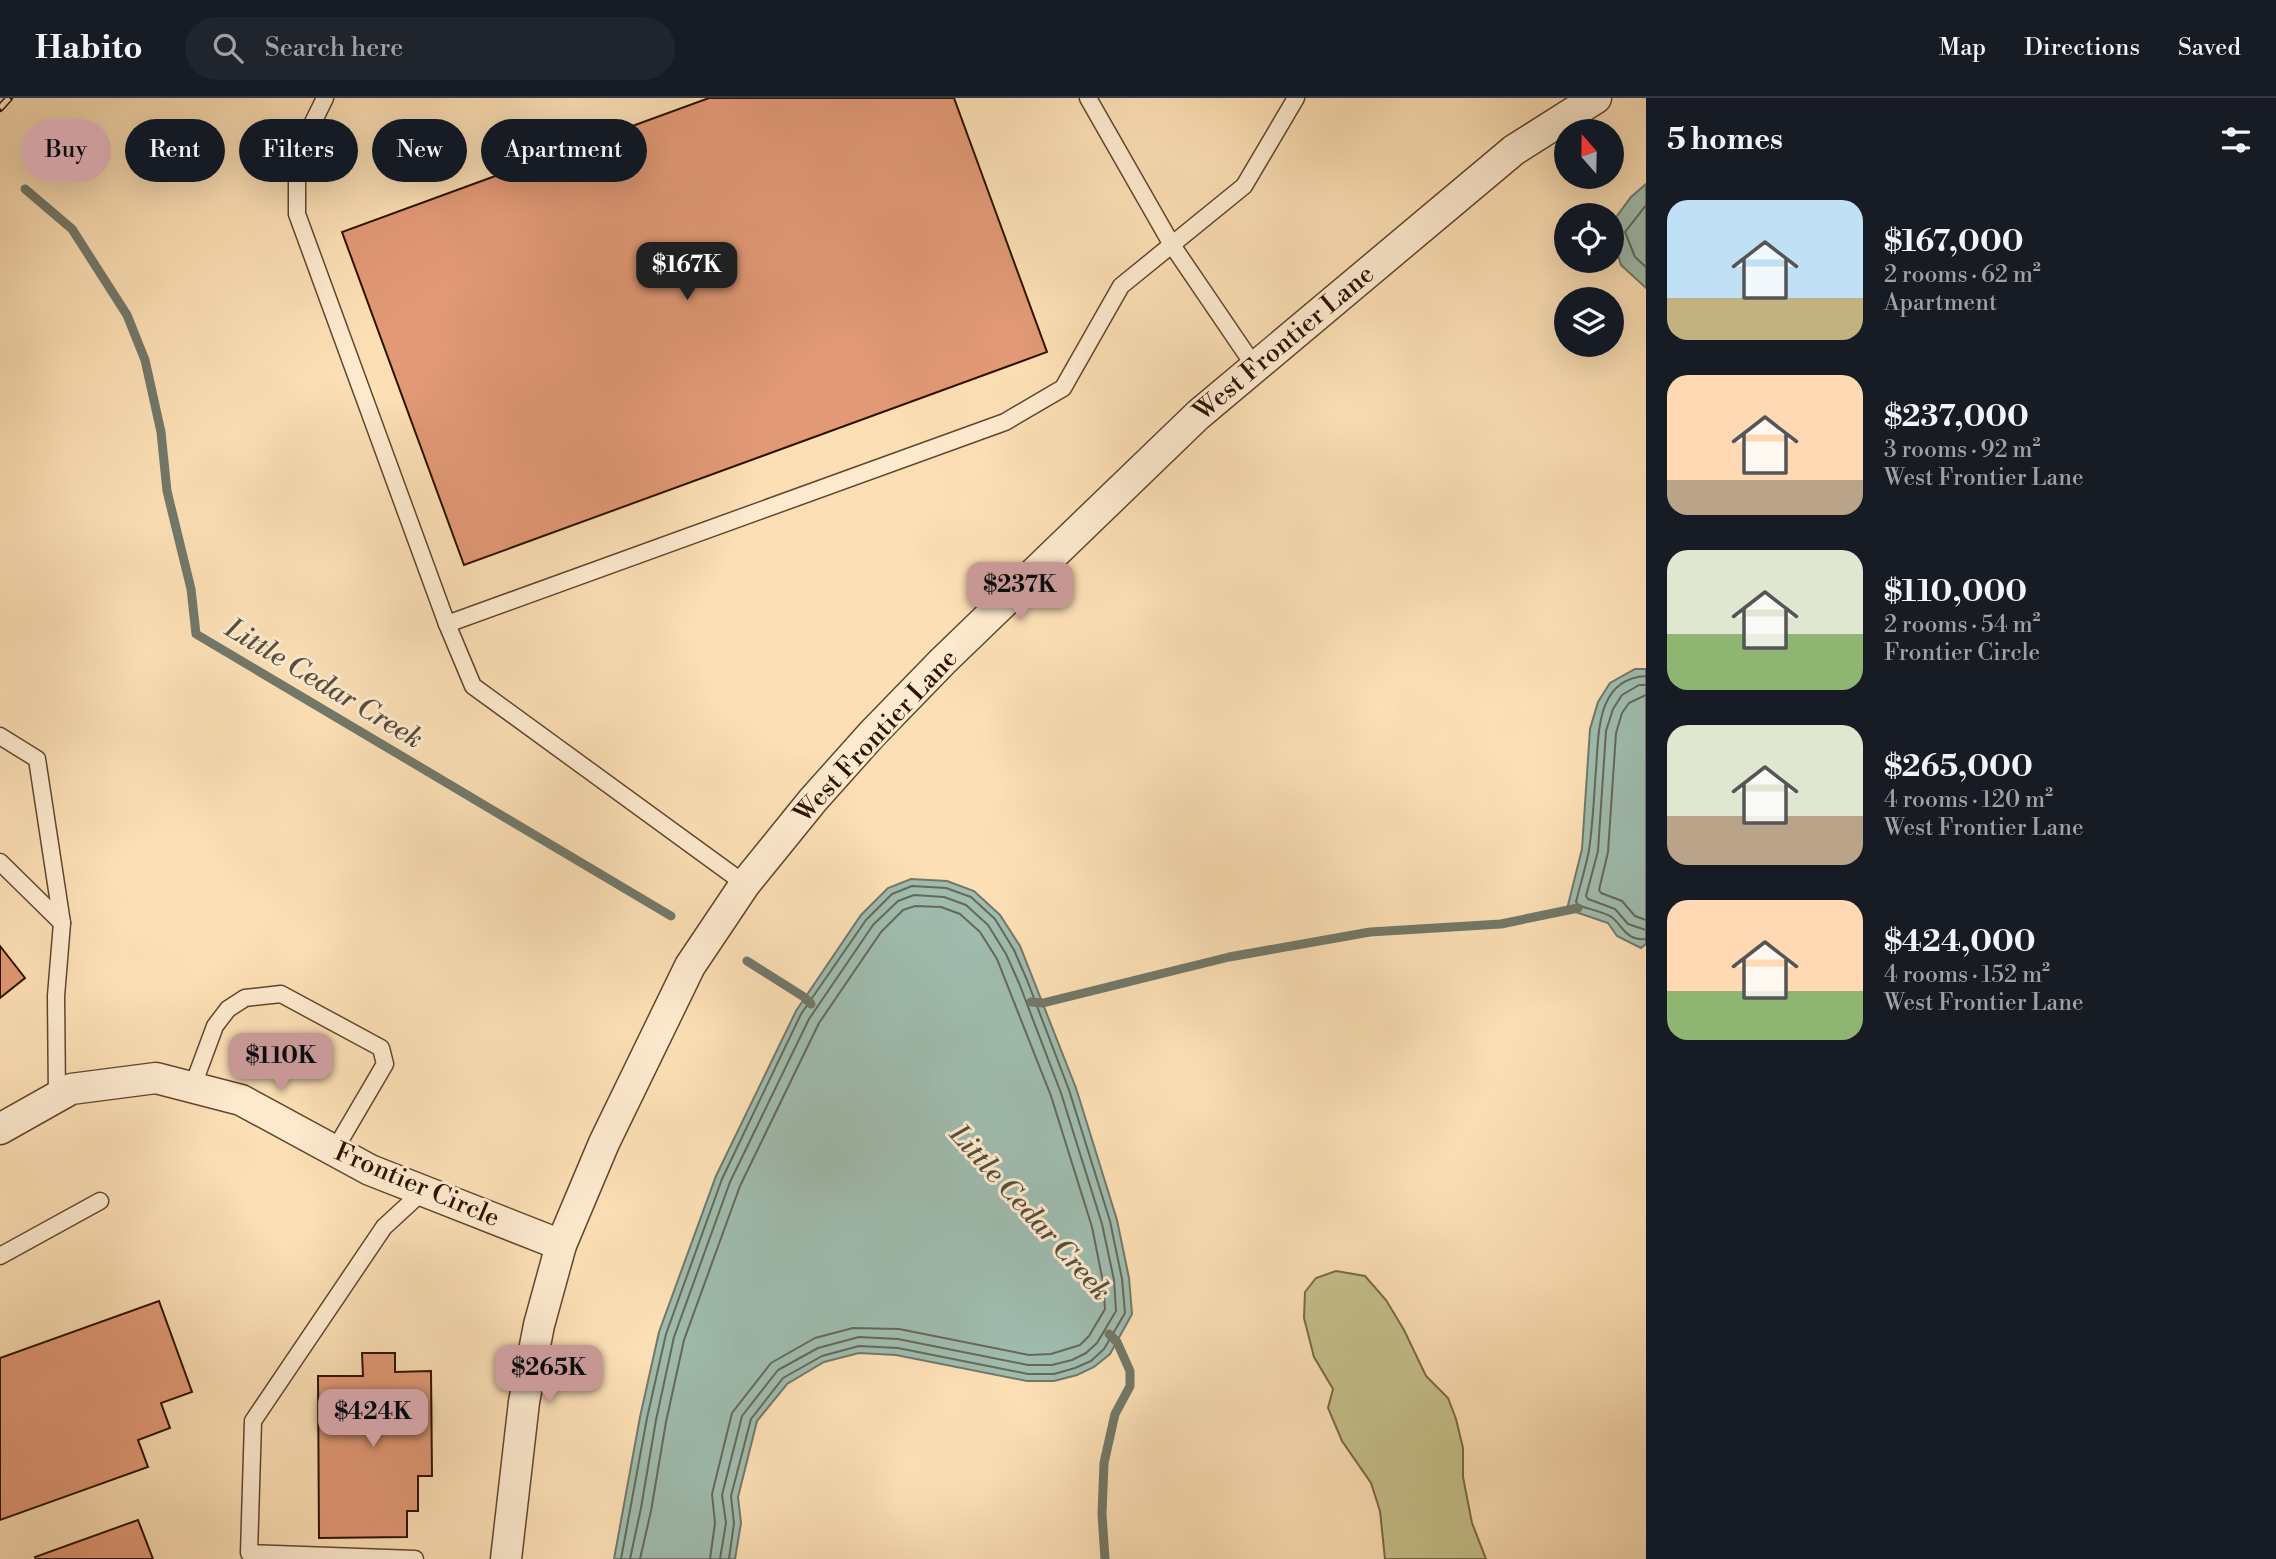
<!DOCTYPE html>
<meta charset="utf-8">
<style>
body{margin:0;font-family:"Libre Bodoni",serif;background:#20242c;color:#f1f3f6;height:100vh;display:flex;flex-direction:column;font-size:26px;white-space:nowrap}
*{box-sizing:border-box;margin:0}
p{font-size:23px;color:#9ea1a6}
.icon{flex:none;width:38px;height:38px;fill:none;stroke:currentColor;stroke-width:2;stroke-linecap:round;stroke-linejoin:round}
.map{position:relative;flex:1;overflow:hidden}
.panel{display:flex;flex-direction:column;background:#171b24;width:630px}
.panel>*{flex:none}
.hud{position:absolute;left:21px;top:21px;width:665px;height:63px;display:flex;gap:14px}
.needle{width:46px;rotate:340deg}
.buttons{position:absolute;left:1554px;top:21px;display:grid;gap:14px}
.buttons a{display:grid;place-items:center;width:70px;height:70px;border-radius:50%;background:#171b24;box-shadow:0 7px 28px #0002;font-size:35px}
.price{position:absolute;translate:-50% -60px;padding:0 16px;border-radius:14px;background:#c59692;color:#111;font-size:23px;line-height:46px;filter:drop-shadow(0 2px 4px #0008)}
.price::after{content:'';position:absolute;left:50%;top:42px;width:21px;height:16px;margin-left:-10px;background:inherit;clip-path:polygon(0 0,100% 0,50% 100%)}
.price.selected{background:#222;color:#fff}
ul{padding:0;list-style:none}
li{display:flex;align-items:center;gap:21px;height:175px;padding:0 21px}
li span{display:grid;place-items:center;flex:none;width:196px;height:140px;border-radius:21px;color:#555}
li>.icon{margin-inline-start:auto}
span .icon{width:84px;height:84px;fill:#fffc;stroke-width:1}
li b{font-size:30px}
h2{display:flex;justify-content:space-between;align-items:center;height:84px;padding:0 21px;font-size:30px}
.chip{padding:0 24px;border-radius:32px;background:#171b24;box-shadow:0 7px 28px #0002;font-size:24px;line-height:63px}
.chip.selected{background:#c59692;color:#111}
header{display:flex;align-items:center;gap:42px;box-sizing:border-box;height:98px;padding:0 35px;background:#171b24;border-bottom:2px solid #363941}
header strong{font-size:33px}
nav{display:flex;gap:38px;margin-inline-start:auto;font-size:24px}
.search{width:490px;height:63px;background:#20242c;display:flex;align-items:center;gap:18px;box-sizing:border-box;padding:0 24px;border-radius:38px;color:#9ea1a6;font-size:26px}
main{display:flex;flex:1;min-height:0}
.map>svg:first-child{display:block}
.green{fill:#c5c08a;stroke:#7a6a45;stroke-width:2}
.water{fill:#9fbcaf;stroke:#727869;stroke-width:2}
.lines{fill:none;stroke-linecap:round;stroke-linejoin:round}
.shore{stroke:#666858;stroke-width:2}
.stream{stroke:#727869;stroke-width:9}
.building{fill:#e29976;stroke:#2e1300;stroke-width:2}
.lane-casing{stroke:#62462d;stroke-width:19}
.street-casing{stroke:#62462d;stroke-width:33}
.lane{stroke:#fdeacf;stroke-width:16}
.street{stroke:#fdeacf;stroke-width:30}
.rail-casing{stroke:#2e1300;stroke-width:8}
.rail{stroke:#fdeacf;stroke-width:5;stroke-dasharray:16;stroke-linecap:butt}
.labels{text-anchor:middle;dominant-baseline:central;stroke-width:6;stroke-linejoin:round;paint-order:stroke}
.street-label{font-size:26px;fill:#2e1300;stroke:#fdeacf}
.water-label{font-size:28px;font-style:italic;fill:#564e3d;stroke:#fdeacf}
</style>
<header>
<strong>Habito</strong>
<div class="search"><svg class="icon" aria-label="search" viewBox="0 0 24 24"><circle cx="10" cy="10" r="6"/><path d="M15 15l6 6"/></svg>Search here</div>
<nav><a>Map</a><a>Directions</a><a>Saved</a></nav>
</header>
<main>
<div class="map">
<svg width="1646" height="1461" viewBox="0 0 1646 1461">
<rect width="100%" height="100%" fill="#fcdfb5"/>
<filter id="stains"><feTurbulence type="fractalNoise" baseFrequency=".00286" numOctaves="4"/><feColorMatrix values="0 0 0 0 .2 0 0 0 0 .09 0 0 0 0 .02 0 0 0 .5 -.17"/></filter>
<radialGradient id="worn" r=".72"><stop offset=".6" stop-color="#630" stop-opacity="0"/><stop offset="1" stop-color="#630" stop-opacity=".3"/></radialGradient>
<polygon class="green" points="1336,1173 1365,1178 1386,1202 1404,1232 1426,1278 1448,1300 1456,1321 1463,1350 1463,1379 1472,1425 1486,1461 1385,1461 1380,1413 1371,1385 1342,1343 1328,1310 1333,1291 1314,1259 1304,1220 1305,1194 1316,1180"/>
<g class="water">
<polygon points="1646,86 1646,190 1621,167 1614,144 1614,122 1631,99"/>
<polygon points="1635,571 1646,571 1646,846 1641,850 1617,838 1608,825 1567,811 1582,751 1590,631 1598,604 1610,585"/>
<polygon points="911,781 947,783 974,793 1000,817 1020,848 1076,990 1117,1122 1129,1180 1132,1216 1110,1256 1094,1269 1077,1277 1054,1283 1027,1283 896,1257 859,1255 824,1264 787,1286 757,1323 738,1399 741,1425 735,1461 614,1461 640,1319 659,1234 716,1078 796,913 861,817 888,790"/>
</g>
<g class="lines">
<g class="shore">
<polyline points="1646,107 1625,134 1635,159 1646,169"/>
<path d="M1646 578C1596 581 1599 635 1596 671 1594 698 1593 725 1589 752 1586 769 1580 787 1576 804L1578 807C1588 811 1600 813 1610 818 1622 825 1624 843 1646 841"/>
<polyline points="1646,587 1639,587 1622,597 1613,611 1606,633 1598,753 1586,798 1588,801 1615,811 1628,826 1646,832"/>
<polyline points="1646,597 1629,605 1622,615 1616,635 1608,754 1599,792 1601,795 1622,803 1635,818 1646,822"/>
<polyline points="621,1461 647,1320 666,1236 722,1081 801,916 866,822 892,796 912,788 946,790 971,799 995,821 1014,852 1027,882 1069,992 1110,1123 1122,1181 1125,1215 1104,1251 1091,1263 1075,1270 1054,1276 1028,1276 898,1250 859,1248 822,1258 783,1280 751,1321 731,1398 734,1425 729,1461"/>
<polyline points="630,1461 641,1410 656,1322 674,1239 730,1084 809,921 873,827 898,803 914,797 944,799 966,807 988,827 1006,856 1019,885 1061,995 1102,1126 1114,1182 1116,1213 1097,1245 1086,1255 1072,1262 1052,1267 1028,1267 898,1241 859,1239 818,1250 778,1272 742,1318 722,1397 726,1425 720,1461"/>
<polyline points="640,1461 651,1413 666,1324 684,1242 740,1088 819,925 881,834 903,812 915,808 941,809 960,816 980,834 997,861 1051,998 1092,1129 1103,1184 1105,1211 1089,1238 1080,1247 1051,1256 1029,1257 899,1231 853,1230 815,1240 771,1265 732,1315 712,1396 715,1425 710,1461"/>
</g>
<g class="stream">
<polyline points="25,91 72,131 127,217 145,262 161,334 167,393 191,491 196,536 671,818"/>
<polyline points="747,863 804,899 811,906"/>
<polyline points="1031,904 1043,905 1229,859 1370,834 1501,826 1578,810"/>
<polyline points="1105,1461 1102,1416 1104,1365 1115,1316 1130,1288 1130,1273 1117,1244 1109,1236"/>
</g>
</g>
<g class="building">
<polygon points="709,0 954,0 1047,254 464,467 342,134"/>
<polygon points="0,848 25,880 0,900"/>
<polygon points="159,1203 192,1294 161,1305 170,1330 138,1342 148,1369 0,1422 0,1260"/>
<polygon points="362,1255 395,1255 395,1274 431,1273 432,1378 418,1378 418,1413 407,1413 407,1439 319,1440 318,1278 363,1278"/>
<polygon points="138,1422 153,1461 36,1461 35,1459"/>
</g>
<g class="lines">
<g class="lane-casing">
<g id="lane">
<polyline points="325,0 297,57 297,116 447,526 473,588 745,786"/>
<polyline points="1088,0 1172,147 1255,269"/>
<polyline points="447,526 1005,324 1063,290 1121,188 1244,88 1296,0"/>
<polyline points="0,638 37,661 62,825 56,898 57,999"/>
<polyline points="0,764 62,825"/>
<polyline points="192,990 215,928 228,911 245,900 281,896 381,950 385,966 334,1053"/>
<polyline points="0,1158 100,1103"/>
<polyline points="415,1461 249,1455 253,1323 384,1129 422,1094"/>
</g>
</g>
<g class="street-casing">
<g id="street">
<polyline points="0,1031 71,991 156,980 241,1002 370,1072 561,1147"/>
<polyline points="506,1461 524,1304 539,1227 561,1147 604,1045 690,868 745,786 813,702 872,636 943,563 1198,317 1514,52 1596,0"/>
</g>
</g>
<use href="#lane" class="lane"/>
<use href="#street" class="street"/>
<g class="rail-casing">
<polyline id="rail" points="0,10 9,0"/>
</g>
<use href="#rail" class="rail"/>
</g>
<g class="labels">
<g class="street-label">
<text transform="translate(1284 245) rotate(-40)">West Frontier Lane</text>
<text transform="translate(876 638) rotate(-47)">West Frontier Lane</text>
<text transform="translate(417 1087) rotate(23)">Frontier Circle</text>
</g>
<g class="water-label">
<text transform="translate(324 586) rotate(31)">Little Cedar Creek</text>
<text transform="translate(1030 1115) rotate(48)">Little Cedar Creek</text>
</g>
</g>
<rect width="100%" height="100%" filter="url(#stains)"/>
<rect width="100%" height="100%" fill="url(#worn)"/>
</svg>
<div class="buttons">
<a><svg class="needle" viewBox="-14 -14 28 28"><path d="M0-13l5 13h-10z" fill="#e53935"/><path d="M0 13l5-13h-10z" fill="#9ea1a6"/></svg></a>
<a><svg class="icon" aria-label="locate" viewBox="0 0 24 24"><circle cx="12" cy="12" r="6"/><path d="M12 2v4M12 18v4M2 12h4M18 12h4"/></svg></a>
<a><svg class="icon" aria-label="layers" viewBox="0 0 24 24"><path d="M12 4l9 5-9 5-9-5zM3 14l9 5 9-5"/></svg></a>
</div>
<b class="price selected" style="left:687px;top:204px">$167K</b>
<b class="price" style="left:1020px;top:524px">$237K</b>
<b class="price" style="left:281px;top:995px">$110K</b>
<b class="price" style="left:549px;top:1307px">$265K</b>
<b class="price" style="left:373px;top:1351px">$424K</b>
<div class="hud">
<a class="chip selected">Buy</a>
<a class="chip">Rent</a>
<a class="chip">Filters</a>
<a class="chip">New</a>
<a class="chip">Apartment</a>
</div>
</div>
<section class="panel">
<h2>5 homes<svg class="icon" aria-label="filters" viewBox="0 0 24 24"><path d="M4 7h16M4 17h16"/><circle cx="9" cy="7" r="2"/><circle cx="15" cy="17" r="2"/></svg></h2>
<ul>
<li><span style="background:linear-gradient(#bfe0f5 70%,#c2b280 0)"><svg class="icon" aria-label="home" viewBox="0 0 24 24"><path d="M3 11l9-7 9 7M6 9v11h12V9"/></svg></span><div><b>$167,000</b><p>2 rooms · 62 m²</p><p>Apartment</p></div></li>
<li><span style="background:linear-gradient(#ffd9b3 75%,#b9a48a 0)"><svg class="icon" aria-label="home" viewBox="0 0 24 24"><path d="M3 11l9-7 9 7M6 9v11h12V9"/></svg></span><div><b>$237,000</b><p>3 rooms · 92 m²</p><p>West Frontier Lane</p></div></li>
<li><span style="background:linear-gradient(#dfe7d0 60%,#8fb573 0)"><svg class="icon" aria-label="home" viewBox="0 0 24 24"><path d="M3 11l9-7 9 7M6 9v11h12V9"/></svg></span><div><b>$110,000</b><p>2 rooms · 54 m²</p><p>Frontier Circle</p></div></li>
<li><span style="background:linear-gradient(#dfe7d0 65%,#b9a48a 0)"><svg class="icon" aria-label="home" viewBox="0 0 24 24"><path d="M3 11l9-7 9 7M6 9v11h12V9"/></svg></span><div><b>$265,000</b><p>4 rooms · 120 m²</p><p>West Frontier Lane</p></div></li>
<li><span style="background:linear-gradient(#ffd9b3 65%,#8fb573 0)"><svg class="icon" aria-label="home" viewBox="0 0 24 24"><path d="M3 11l9-7 9 7M6 9v11h12V9"/></svg></span><div><b>$424,000</b><p>4 rooms · 152 m²</p><p>West Frontier Lane</p></div></li>
</ul>
</section>
</main>
